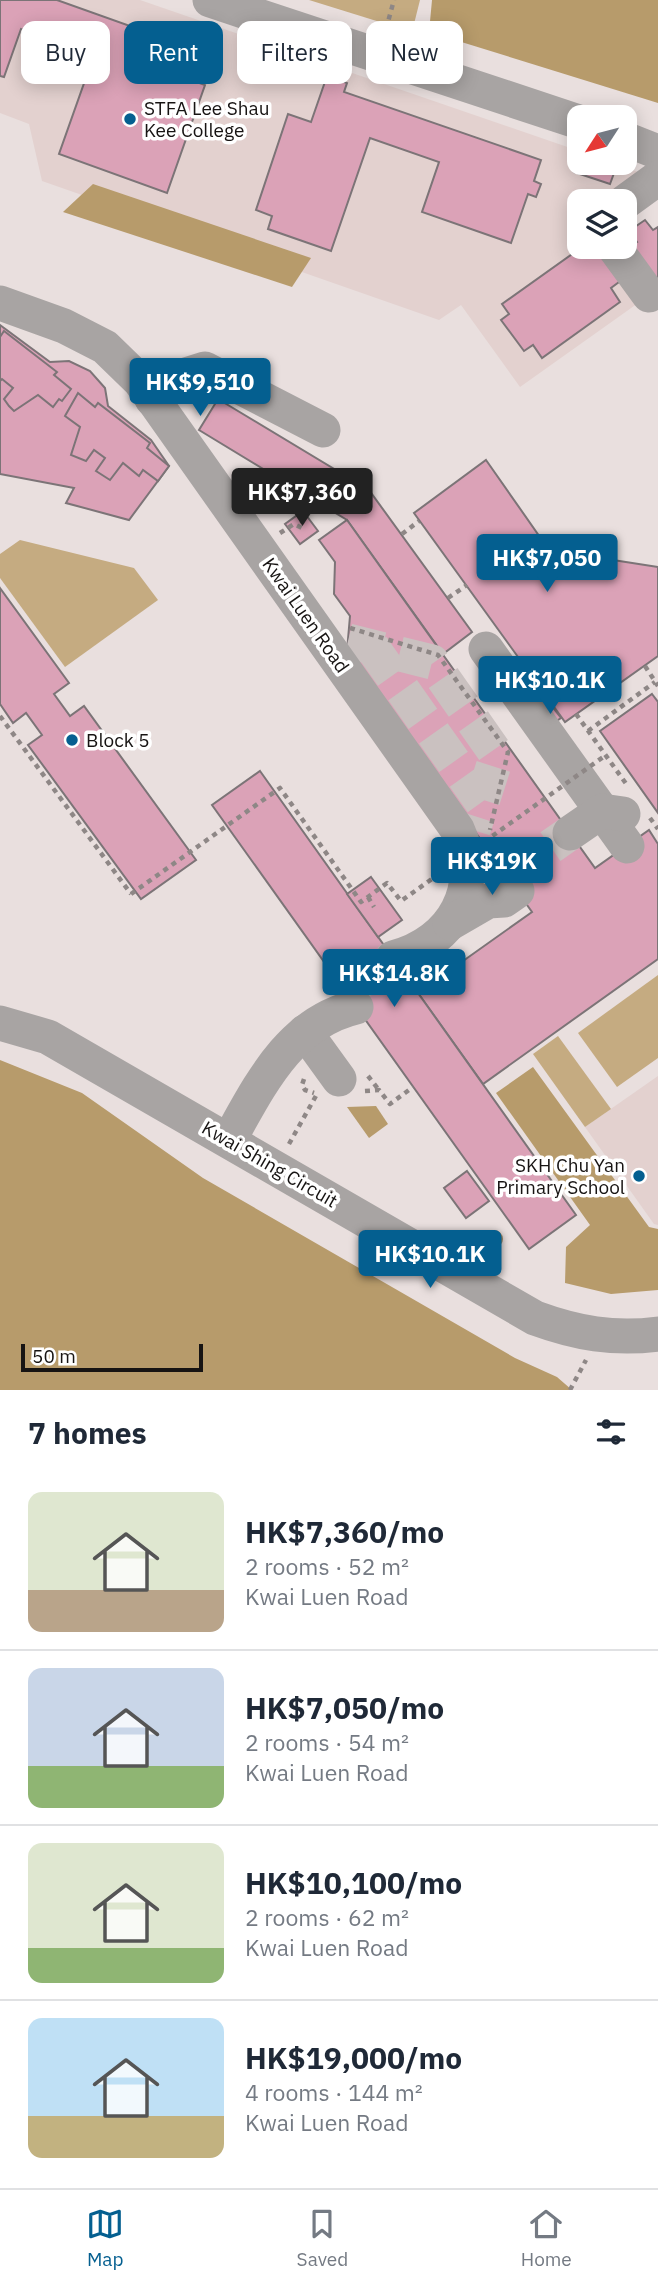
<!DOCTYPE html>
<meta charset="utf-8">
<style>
body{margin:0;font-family:"IBM Plex Sans",sans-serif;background:#f6f6f7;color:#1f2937;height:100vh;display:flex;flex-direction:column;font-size:26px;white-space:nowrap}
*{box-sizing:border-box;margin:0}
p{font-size:23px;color:#747a83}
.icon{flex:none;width:38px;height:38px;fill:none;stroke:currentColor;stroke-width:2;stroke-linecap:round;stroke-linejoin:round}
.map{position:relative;height:1390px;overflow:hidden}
.details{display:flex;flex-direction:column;background:#fff;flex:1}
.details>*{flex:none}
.hud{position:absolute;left:21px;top:21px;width:616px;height:63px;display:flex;gap:14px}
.needle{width:46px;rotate:234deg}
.fabs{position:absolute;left:567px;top:105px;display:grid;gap:14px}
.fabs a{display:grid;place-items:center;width:70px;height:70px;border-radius:14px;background:#fff;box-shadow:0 4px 18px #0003;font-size:35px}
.scale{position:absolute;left:21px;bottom:18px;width:182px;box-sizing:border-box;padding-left:7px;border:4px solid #171413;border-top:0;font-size:19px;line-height:24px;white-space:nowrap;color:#171413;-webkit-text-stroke:5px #fff;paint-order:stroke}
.price{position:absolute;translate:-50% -60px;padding:0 16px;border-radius:7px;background:#045f90;color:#fff;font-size:23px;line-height:46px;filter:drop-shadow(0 2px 4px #0008)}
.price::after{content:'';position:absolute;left:50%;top:42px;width:21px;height:16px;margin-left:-10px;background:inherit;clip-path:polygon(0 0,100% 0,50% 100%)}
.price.active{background:#222;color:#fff}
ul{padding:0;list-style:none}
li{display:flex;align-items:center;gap:21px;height:175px;padding:0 28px}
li+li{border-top:2px solid #e0e1e3}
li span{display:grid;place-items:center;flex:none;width:196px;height:140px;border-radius:14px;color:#555}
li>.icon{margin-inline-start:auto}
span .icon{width:84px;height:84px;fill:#fffc;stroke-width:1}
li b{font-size:30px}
h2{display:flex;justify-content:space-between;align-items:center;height:84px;padding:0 28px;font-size:30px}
.chip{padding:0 24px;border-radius:14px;background:#fff;box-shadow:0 4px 18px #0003;font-size:24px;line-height:63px}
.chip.active{background:#045f90;color:#fff}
.tabs{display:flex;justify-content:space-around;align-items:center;height:98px;border-top:2px solid #e0e1e3;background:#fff;font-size:19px;color:#747a83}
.tabs a{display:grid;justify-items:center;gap:4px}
.tabs .active{color:#045f90}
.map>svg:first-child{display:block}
.built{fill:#e3d1cf}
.green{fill:#c5ab81}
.forest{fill:#b79b6b}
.building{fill:#dba2b7;stroke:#7c7477;stroke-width:2}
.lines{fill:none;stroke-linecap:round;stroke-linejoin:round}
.minor-tunnel{stroke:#cac1c0;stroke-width:35;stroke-dasharray:35 18;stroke-linecap:butt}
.path{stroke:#8e8786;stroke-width:4.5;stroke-dasharray:5 5;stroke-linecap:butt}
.minor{stroke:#a8a4a3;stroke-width:35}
.path-bridge{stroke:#8e8786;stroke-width:4.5;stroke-dasharray:5 5;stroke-linecap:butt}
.tree{fill:#a08c6a}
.poi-dot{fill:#045f90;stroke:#fff;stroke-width:2.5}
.labels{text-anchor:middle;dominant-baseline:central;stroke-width:7;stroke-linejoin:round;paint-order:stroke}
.poi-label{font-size:19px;fill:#171413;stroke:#fff;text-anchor:start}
.street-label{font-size:19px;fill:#171413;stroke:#fff}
</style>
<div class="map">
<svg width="658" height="1390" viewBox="0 0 658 1390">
<rect width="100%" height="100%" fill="#e9dfde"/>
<g class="built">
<polygon points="0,0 140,0 579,151 579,163 613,163 644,174 605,201 579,201 579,247 601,247 641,301 520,387 461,305 439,320 42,181 29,124 0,113"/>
<polygon points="658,1076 658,1225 654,1224 585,1127"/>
</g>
<g class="green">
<polygon points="309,0 420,0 412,32"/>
<polygon points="20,540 134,568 158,600 65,667 0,578 0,554"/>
<polygon points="658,975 658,1058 617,1087 578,1033"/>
<polygon points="558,1036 611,1109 585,1127 533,1054"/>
</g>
<g class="forest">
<polygon points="432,0 658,0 658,103 429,32"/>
<polygon points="93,184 311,258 292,287 63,212"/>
<polygon points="0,1060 82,1093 203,1178 515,1358 557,1377 572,1390 0,1390"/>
<polygon points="533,1067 649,1227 658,1229 658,1290 611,1294 565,1283 566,1247 590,1225 496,1093"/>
<polygon points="376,1106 388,1124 369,1138 347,1107"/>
</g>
<g class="building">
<polygon points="0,0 57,0 141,30 143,23 156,28 143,63 205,85 167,193 59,154 94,55 21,29 4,77 0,76"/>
<polygon points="327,76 347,83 344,92 541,160 534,181 541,184 536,197 528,194 511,243 422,212 439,162 370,138 331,251 268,229 272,216 256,210 288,114 311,122"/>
<polygon points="579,157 579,163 617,165 610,184 574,172"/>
<polygon points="645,220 653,230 658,227 658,288 629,247 637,242 629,231"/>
<polygon points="582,247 588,256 600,248 623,279 611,288 620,302 542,358 533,345 524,351 501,320 509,314 502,304"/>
<polygon points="0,325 50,362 69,361 90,371 105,388 108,406 151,440 169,466 129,520 66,503 74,488 0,474"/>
<polygon points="4,331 57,372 54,375 71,389 62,401 59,399 53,407 38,395 14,411 9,406 4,399 13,388 2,379 0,381 0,337"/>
<polygon points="78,393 95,407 98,403 150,443 147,448 169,466 158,481 143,470 139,476 123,463 110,480 96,471 105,458 94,450 86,461 71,455 80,427 65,416"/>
<polygon points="218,399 369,490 472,632 443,654 347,520 199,430"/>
<polygon points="486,460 549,550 658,567 658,656 565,722 414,513"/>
<polygon points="303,511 318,531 300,544 285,524"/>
<polygon points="347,520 595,868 649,830 658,844 658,959 483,1084 418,993 532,912 347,651 350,616 334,594 335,562 319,540"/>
<polygon points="0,588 69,683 54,694 70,716 84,706 196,860 141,899 28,745 42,735 26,713 13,723 0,704"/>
<polygon points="652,694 658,702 658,813 600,731"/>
<polygon points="551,705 561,718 549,726 540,713"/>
<polygon points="260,771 576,1215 529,1249 212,805"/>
<polygon points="371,877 402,920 378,937 347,894"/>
<polygon points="467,1171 489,1201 466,1218 444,1188"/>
</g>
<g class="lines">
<g class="minor-tunnel">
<polyline points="348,641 432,662 497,755 473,830"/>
<polyline points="372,647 482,802"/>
<polyline points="507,877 570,833"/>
<polyline points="345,993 393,958"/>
</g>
<g class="path">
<polyline points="386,29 394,0"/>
<polyline points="280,533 294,524 302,528 302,518 314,494"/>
<polyline points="402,534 419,521"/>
<polyline points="448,598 467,585"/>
<polyline points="350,628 438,655 508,752 490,830"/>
<polyline points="645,666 658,686"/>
<polyline points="576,714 627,785"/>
<polyline points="0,716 131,894"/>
<polyline points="588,731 655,682"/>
<polyline points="650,818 658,829"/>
<polyline points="368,897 374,907"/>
<polyline points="368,1076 379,1090"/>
<polyline points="304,1079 302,1085 305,1090 314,1093"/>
<polyline points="365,1091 379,1090 390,1104 413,1087"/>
<polyline points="289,1144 317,1094"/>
<polyline points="570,1390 586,1360"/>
</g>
<g class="minor">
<polyline points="210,0 579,122"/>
<polyline points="625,139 658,152"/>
<polyline points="625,202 658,178"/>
<polyline points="614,247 649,295"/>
<path d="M0 303 64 326 105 347 140 381 457 829C484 887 454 942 393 958"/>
<polyline points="152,399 186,375 205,369 323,430"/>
<polyline points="486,649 627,846"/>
<polyline points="570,833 602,811 623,814"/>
<polyline points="450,923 488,901 504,900 517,891"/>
<path d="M0 1023 48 1037 535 1318C576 1333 614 1340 658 1334"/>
<polyline points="305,1032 339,1079"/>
<path d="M229 1140C260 1085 289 1023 356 1007"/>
</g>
<polyline class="path-bridge" points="131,894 280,788 361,902 387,883 401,901 606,755"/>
</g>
<circle class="tree" cx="494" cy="1239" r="9"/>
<g class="poi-dot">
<circle cx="130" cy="119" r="7"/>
<circle cx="72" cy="740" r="7"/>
<circle cx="639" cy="1176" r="7"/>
</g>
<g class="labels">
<g class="poi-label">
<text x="144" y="108">STFA Lee Shau<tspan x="144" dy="22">Kee College</tspan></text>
<text x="86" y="740">Block 5</text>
<text x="625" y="1165" text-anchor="end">SKH Chu Yan<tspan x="625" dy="22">Primary School</tspan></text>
</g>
<g class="street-label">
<text transform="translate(306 615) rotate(55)">Kwai Luen Road</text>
<text transform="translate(270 1164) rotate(30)">Kwai Shing Circuit</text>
</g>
</g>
</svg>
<div class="fabs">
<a><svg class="needle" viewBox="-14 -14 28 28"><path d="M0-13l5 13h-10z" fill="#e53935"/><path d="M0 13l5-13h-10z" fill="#747a83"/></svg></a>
<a><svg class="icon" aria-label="layers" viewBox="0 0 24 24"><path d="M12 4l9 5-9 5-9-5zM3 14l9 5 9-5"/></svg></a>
</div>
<div class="scale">50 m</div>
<b class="price" style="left:200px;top:418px">HK$9,510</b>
<b class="price active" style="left:302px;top:528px">HK$7,360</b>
<b class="price" style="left:547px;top:594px">HK$7,050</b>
<b class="price" style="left:550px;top:716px">HK$10.1K</b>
<b class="price" style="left:492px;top:897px">HK$19K</b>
<b class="price" style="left:394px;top:1009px">HK$14.8K</b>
<b class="price" style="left:430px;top:1290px">HK$10.1K</b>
<div class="hud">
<a class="chip">Buy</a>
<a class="chip active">Rent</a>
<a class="chip">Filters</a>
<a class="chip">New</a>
</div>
</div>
<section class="details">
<h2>7 homes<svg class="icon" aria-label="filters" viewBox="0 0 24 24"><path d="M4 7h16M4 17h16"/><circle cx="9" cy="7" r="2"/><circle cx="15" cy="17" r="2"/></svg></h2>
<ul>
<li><span style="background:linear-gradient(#dfe7d0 70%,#b9a48a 0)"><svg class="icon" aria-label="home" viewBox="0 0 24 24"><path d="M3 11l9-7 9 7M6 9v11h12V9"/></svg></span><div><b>HK$7,360/mo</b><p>2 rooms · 52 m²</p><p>Kwai Luen Road</p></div></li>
<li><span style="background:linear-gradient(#c9d6e8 70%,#8fb573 0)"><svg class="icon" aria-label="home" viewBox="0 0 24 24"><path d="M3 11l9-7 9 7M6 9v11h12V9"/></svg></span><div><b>HK$7,050/mo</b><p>2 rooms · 54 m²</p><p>Kwai Luen Road</p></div></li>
<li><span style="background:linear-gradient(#dfe7d0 75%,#8fb573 0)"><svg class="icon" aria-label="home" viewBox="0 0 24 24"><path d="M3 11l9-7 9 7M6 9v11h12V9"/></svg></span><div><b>HK$10,100/mo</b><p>2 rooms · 62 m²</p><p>Kwai Luen Road</p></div></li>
<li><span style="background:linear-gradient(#bfe0f5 70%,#c2b280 0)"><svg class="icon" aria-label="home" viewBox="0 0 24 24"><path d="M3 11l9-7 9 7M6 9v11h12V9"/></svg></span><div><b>HK$19,000/mo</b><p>4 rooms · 144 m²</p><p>Kwai Luen Road</p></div></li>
</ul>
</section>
<nav class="tabs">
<a class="active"><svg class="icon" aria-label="map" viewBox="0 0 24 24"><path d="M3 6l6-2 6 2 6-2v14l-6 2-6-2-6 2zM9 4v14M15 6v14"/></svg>Map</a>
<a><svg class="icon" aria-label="saved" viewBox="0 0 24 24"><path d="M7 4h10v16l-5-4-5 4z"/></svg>Saved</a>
<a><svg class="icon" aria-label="home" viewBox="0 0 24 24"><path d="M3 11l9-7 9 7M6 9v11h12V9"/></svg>Home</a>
</nav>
